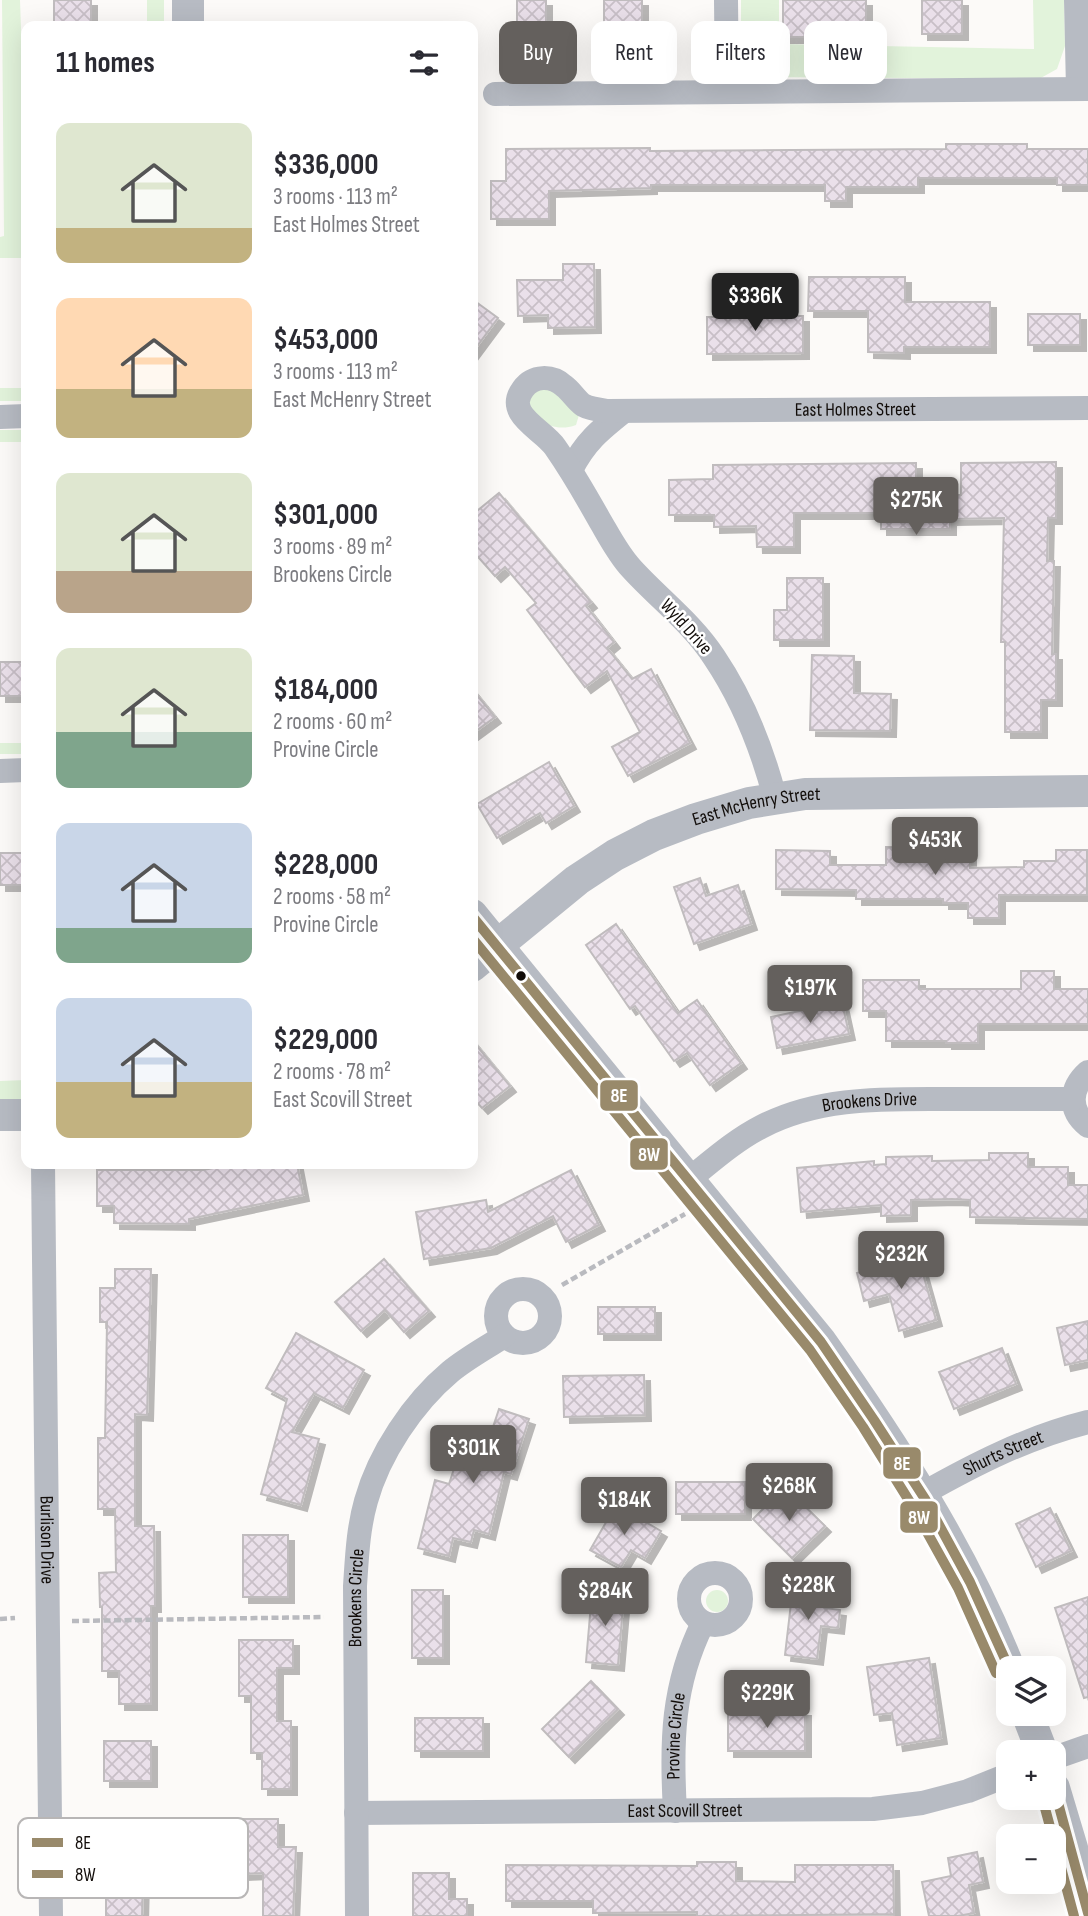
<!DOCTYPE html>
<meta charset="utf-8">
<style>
body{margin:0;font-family:"Sofia Sans Condensed",sans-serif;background:#f7f7f7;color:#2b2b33;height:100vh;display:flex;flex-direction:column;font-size:26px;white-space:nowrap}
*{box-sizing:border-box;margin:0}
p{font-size:23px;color:#7c7c81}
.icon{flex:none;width:38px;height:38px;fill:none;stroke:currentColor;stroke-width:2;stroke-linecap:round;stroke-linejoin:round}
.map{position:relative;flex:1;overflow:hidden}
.sheet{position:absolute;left:21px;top:21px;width:457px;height:1148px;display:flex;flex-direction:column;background:#fff;border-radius:14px;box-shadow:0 7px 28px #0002}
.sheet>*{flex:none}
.guide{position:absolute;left:499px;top:21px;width:483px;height:63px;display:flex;gap:14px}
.fabs{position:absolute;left:996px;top:1656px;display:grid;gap:14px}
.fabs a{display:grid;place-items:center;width:70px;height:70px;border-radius:14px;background:#fff;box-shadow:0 7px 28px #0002;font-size:35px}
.price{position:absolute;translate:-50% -60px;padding:0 16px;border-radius:7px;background:#64605d;color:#fff;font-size:23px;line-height:46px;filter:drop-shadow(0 2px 4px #0008)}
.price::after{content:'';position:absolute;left:50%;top:42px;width:21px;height:16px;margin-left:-10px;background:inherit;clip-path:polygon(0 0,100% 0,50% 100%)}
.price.current{background:#222;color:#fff}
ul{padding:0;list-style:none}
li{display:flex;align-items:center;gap:21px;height:175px;padding:0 35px}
li span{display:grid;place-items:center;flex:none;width:196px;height:140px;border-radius:14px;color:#555}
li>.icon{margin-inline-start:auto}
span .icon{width:84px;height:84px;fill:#fffc;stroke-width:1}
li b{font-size:30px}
h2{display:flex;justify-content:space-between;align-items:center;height:84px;padding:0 35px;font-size:30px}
.pill{padding:0 24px;border-radius:14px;background:#fff;box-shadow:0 7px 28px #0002;font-size:24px;line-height:63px}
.pill.current{background:#64605d;color:#fff}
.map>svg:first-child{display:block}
.green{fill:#e2f3db}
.building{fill:url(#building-cross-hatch);stroke:#c0bcbe;stroke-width:2;filter:url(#shadow)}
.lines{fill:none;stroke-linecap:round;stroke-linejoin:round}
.path{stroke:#b9babf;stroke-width:4.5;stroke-dasharray:7 3.5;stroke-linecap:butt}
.minor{stroke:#b7bbc3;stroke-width:24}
.tertiary{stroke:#b7bbc3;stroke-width:32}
.bus-1-casing{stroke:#fff;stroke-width:16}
.bus-2-casing{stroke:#fff;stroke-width:16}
.bus-1{stroke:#998a6b;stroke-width:10}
.bus-2{stroke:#998a6b;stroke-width:10}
.bus-dot{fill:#120d0a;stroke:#fff;stroke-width:2.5}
.labels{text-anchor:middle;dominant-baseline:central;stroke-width:5;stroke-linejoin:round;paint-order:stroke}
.street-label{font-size:19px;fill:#120d0a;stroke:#fff}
.key{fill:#fff;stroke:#b8b6b6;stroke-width:2}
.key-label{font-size:19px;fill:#120d0a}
.line-badge{stroke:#fff;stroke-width:2.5}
.badge-label{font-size:19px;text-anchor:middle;font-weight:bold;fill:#fff}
</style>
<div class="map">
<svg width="1088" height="1916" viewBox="0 0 1088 1916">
<defs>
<pattern id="building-cross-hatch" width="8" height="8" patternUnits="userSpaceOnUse" patternTransform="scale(1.75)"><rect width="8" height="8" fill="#eae0ea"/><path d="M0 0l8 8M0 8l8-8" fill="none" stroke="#c8bfc7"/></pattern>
<filter id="shadow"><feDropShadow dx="6" dy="6" stdDeviation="0" flood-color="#0004"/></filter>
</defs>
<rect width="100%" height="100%" fill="#fcfaf8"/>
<g class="green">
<polygon points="2,0 20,0 26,169 26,258 0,258 0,237 4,236"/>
<rect x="147" y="0" width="17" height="26"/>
<polygon points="741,0 779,0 779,44 1034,49 1033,0 1064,0 1065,46 1057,69 1039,79 761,77 745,62 741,45"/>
<rect x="0" y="388" width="26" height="13"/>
<path d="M546 388 570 398 579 415 576 425C554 433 535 422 528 400L532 392Z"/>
<rect x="0" y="430" width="26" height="12"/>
<rect x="0" y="743" width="26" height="11"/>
<polygon points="26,1080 26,1099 0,1099 0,1081"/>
<circle cx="717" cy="1601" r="11"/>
</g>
<g class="building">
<rect x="54" y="0" width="37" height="26"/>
<rect x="517" y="0" width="29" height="37"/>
<rect x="604" y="0" width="38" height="38"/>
<rect x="783" y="0" width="83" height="37"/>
<rect x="922" y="0" width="40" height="34"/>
<polygon points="946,144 1027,144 1027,149 1088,149 1088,185 1057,185 1057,178 918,178 918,187 846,187 846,201 825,201 825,185 651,185 651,188 549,191 549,219 491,219 491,181 506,181 506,149 650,148 650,151 946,149"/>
<polygon points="563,264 594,264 595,327 548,328 548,315 518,316 517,280 563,280"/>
<polygon points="809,277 905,277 905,302 990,302 990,347 904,347 904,353 868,352 868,311 808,311"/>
<polygon points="472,299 498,318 472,353"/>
<polygon points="739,301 760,301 760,316 803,316 803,353 707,354 707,317 739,317"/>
<rect x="1028" y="314" width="52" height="31"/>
<polygon points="1056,462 1056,518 1048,518 1047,561 1054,561 1052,654 1056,654 1056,700 1041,700 1041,732 1005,732 1005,642 1001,642 1004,518 950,519 950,529 881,529 881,513 794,513 794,547 757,547 756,526 714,527 714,515 669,515 669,480 713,479 713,465 916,463 916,495 961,495 961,463"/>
<polygon points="499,493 591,602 586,606 614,642 607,648 632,679 651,669 690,743 628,776 612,747 640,732 607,671 585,687 527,610 536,603 505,567 495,576 472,550 472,515"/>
<polygon points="787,578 823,578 823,640 774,640 774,610 787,610"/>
<polygon points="812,655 854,656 854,693 891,694 890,731 810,730"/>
<rect x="0" y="662" width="24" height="34"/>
<polygon points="472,689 495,717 472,734"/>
<polygon points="549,762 574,806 546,823 540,813 497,838 477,804"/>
<polygon points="886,847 970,849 970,868 1024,867 1024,861 1056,861 1056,850 1087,850 1087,895 999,895 999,918 968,918 968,903 943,903 943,899 856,899 856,890 776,889 776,850 830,851 830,865 886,865"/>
<rect x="0" y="853" width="26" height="32"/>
<polygon points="700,878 706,896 738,885 751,924 694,944 674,887"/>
<polygon points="616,924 678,1013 697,1000 741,1063 710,1085 687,1053 674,1061 635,1006 630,1009 586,945"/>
<polygon points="1021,971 1054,971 1054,989 1088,989 1088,1024 978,1024 978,1043 946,1043 946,1041 886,1041 886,1011 863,1011 863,980 919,980 919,989 1021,989"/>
<polygon points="842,1002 849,1034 777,1048 771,1017"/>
<polygon points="472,1040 510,1086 482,1108 472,1097"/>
<polygon points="989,1153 1028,1153 1028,1167 1068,1167 1068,1185 1088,1185 1088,1219 970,1217 970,1200 952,1199 911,1200 911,1215 881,1216 881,1205 801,1212 797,1168 874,1161 874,1165 886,1164 886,1157 932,1156 932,1161 989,1160"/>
<polygon points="235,1164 297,1164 303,1195 189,1219 189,1224 114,1223 114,1206 97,1206 97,1170 203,1170"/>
<polygon points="571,1170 599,1225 566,1242 553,1216 491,1248 424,1259 416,1212 486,1200 488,1212"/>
<polygon points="918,1256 936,1320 899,1331 889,1294 864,1301 857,1273"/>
<polygon points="384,1259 429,1311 404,1332 385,1310 361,1331 335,1302"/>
<polygon points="115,1269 151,1269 147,1415 135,1414 135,1526 154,1526 155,1606 151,1606 151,1704 119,1704 119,1671 102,1671 102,1607 100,1607 99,1573 116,1572 115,1509 98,1509 98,1438 105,1438 107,1322 100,1322 100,1288 115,1288"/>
<rect x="598" y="1307" width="57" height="27"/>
<polygon points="1088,1321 1088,1360 1065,1365 1057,1328"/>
<polygon points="296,1333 364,1370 343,1408 314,1393 292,1432 319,1439 301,1505 261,1494 287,1399 266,1388"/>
<polygon points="1002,1348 1016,1384 954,1409 939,1372"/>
<polygon points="644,1375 645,1415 564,1417 563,1376"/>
<polygon points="499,1409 529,1419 511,1474 504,1472 489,1534 474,1530 471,1542 453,1538 449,1556 418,1548 435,1480 449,1484 467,1429 490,1436"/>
<rect x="676" y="1482" width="69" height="32"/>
<polygon points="785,1487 825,1526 792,1558 753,1519"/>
<polygon points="616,1505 661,1531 645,1558 631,1550 621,1567 590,1550"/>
<polygon points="1050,1508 1071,1551 1036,1567 1016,1524"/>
<rect x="243" y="1535" width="45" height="62"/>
<polygon points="793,1586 827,1590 825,1608 840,1610 838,1628 821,1626 817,1659 785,1655"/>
<rect x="412" y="1590" width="31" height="68"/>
<polygon points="592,1592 624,1595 618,1665 586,1662"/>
<polygon points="1088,1597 1088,1697 1084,1698 1055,1608"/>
<polygon points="239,1640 293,1640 293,1668 277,1668 277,1721 291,1721 291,1789 262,1789 262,1753 251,1753 251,1696 239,1696"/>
<polygon points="929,1658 941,1738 897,1745 892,1713 874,1715 867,1667"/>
<polygon points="591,1681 618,1709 569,1757 542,1729"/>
<rect x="728" y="1710" width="77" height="41"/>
<rect x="415" y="1718" width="68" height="33"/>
<rect x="104" y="1741" width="47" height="40"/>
<polygon points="243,1819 278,1819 278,1847 296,1847 293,1916 263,1916 263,1873 243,1874"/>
<polygon points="103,1823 130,1823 130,1838 144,1838 142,1916 106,1916 106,1882 103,1882"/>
<polygon points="977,1852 983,1882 969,1885 974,1913 958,1916 929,1916 922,1882 951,1876 948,1858"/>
<polygon points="697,1862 736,1862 736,1881 795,1882 795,1865 893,1865 894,1914 697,1916 697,1912 593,1913 593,1901 506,1901 506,1865 697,1866"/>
<polygon points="413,1873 449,1873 449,1899 467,1899 467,1916 413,1916"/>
</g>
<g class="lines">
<g class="path">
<polyline points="562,1285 685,1214"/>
<polyline points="0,1619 15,1618"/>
<polyline points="72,1621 324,1617"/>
</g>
<g class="minor">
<polyline points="726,0 727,91"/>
<polyline points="1076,0 1078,89"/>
<polyline points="495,94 1088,89"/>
<polyline points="0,417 26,416"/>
<path d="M571 470C585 442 600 430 624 411"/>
<polyline points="0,771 26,770"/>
<path id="s1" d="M775 798C762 748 743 700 714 657 692 623 658 598 631 568 618 554 609 536 599 519 585 494 571 470 555 447 543 429 504 415 523 389 533 375 552 375 564 386 571 391 576 400 583 405 590 409 600 410 608 411L1088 408"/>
<path d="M1088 1072C1070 1088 1068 1110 1088 1126"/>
<path id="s2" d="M43 1164 51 1916"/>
<path id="s3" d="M688 1180C712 1161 734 1141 761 1127 818 1097 882 1099 945 1099 987 1099 1030 1099 1073 1099"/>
<circle cx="523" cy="1316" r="27"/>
<path id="s4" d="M922 1494C975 1464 1028 1437 1088 1422"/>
<circle cx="715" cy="1599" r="26"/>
<polyline points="1054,1758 1088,1746"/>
<path id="s5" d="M675 1811C671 1743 672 1685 703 1623"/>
<path id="s6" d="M356 1813 873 1809 922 1803 968 1791 1008 1775"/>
<path id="s7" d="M357 1916 355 1586C357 1557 358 1529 366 1501 379 1454 413 1403 450 1372 467 1358 486 1348 504 1336"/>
</g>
<g class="tertiary">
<polyline points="188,0 188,26"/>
<path d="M472 915 821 1342C893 1444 963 1551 1009 1668"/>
<path id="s8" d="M472 966 577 880 615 855 654 835 696 819 749 803 805 794 1088 791"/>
<polyline points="0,1115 26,1115"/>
<polyline points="1027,1713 1042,1752"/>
<polyline points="1054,1788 1072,1848 1088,1913"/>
</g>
<g class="bus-1-casing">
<g id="bus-1">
<polyline points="472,916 821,1342 874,1420 925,1499 970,1582 1009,1668"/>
<polyline points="1054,1788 1088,1913"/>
</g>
</g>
<g class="bus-2-casing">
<g id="bus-2">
<polyline points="472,938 810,1350 863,1427 913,1507 958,1588 996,1673"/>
<polyline points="1042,1797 1074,1916"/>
</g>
</g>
<use href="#bus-1" class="bus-1"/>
<use href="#bus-2" class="bus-2"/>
</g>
<circle class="bus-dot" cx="521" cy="976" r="6"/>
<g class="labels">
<g class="street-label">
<text stroke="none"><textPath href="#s1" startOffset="840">East Holmes Street</textPath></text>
<text transform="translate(686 627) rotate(48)">Wyld Drive</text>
<text stroke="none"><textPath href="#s8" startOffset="332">East McHenry Street</textPath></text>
<text stroke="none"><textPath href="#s3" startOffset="203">Brookens Drive</textPath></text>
<text stroke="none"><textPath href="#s4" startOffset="91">Shurts Street</textPath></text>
<text stroke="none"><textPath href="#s2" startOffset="376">Burlison Drive</textPath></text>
<text stroke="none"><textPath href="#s7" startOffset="318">Brookens Circle</textPath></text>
<text stroke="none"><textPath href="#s5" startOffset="75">Provine Circle</textPath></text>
<text stroke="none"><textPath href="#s6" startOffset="329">East Scovill Street</textPath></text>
</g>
</g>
<rect x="18" y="1818" width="230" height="80" rx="10" class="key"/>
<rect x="32" y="1838" width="31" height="9" fill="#998a6b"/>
<rect x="32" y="1870" width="31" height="8" fill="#998a6b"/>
<g class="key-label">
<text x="75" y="1849">8E</text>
<text x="75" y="1881">8W</text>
</g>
<g class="line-badge">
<rect x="599" y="1079" width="40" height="33" rx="7" fill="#998a6b"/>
<rect x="629" y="1137" width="40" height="34" rx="7" fill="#998a6b"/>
<rect x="882" y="1446" width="40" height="34" rx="7" fill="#998a6b"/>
<rect x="899" y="1500" width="40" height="34" rx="7" fill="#998a6b"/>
</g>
<g class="badge-label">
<text x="619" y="1102">8E</text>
<text x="649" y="1161">8W</text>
<text x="902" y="1470">8E</text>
<text x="919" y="1524">8W</text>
</g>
</svg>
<div class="fabs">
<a><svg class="icon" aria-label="layers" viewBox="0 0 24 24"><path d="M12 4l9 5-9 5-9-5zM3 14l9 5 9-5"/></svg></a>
<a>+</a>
<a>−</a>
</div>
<b class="price current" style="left:755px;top:333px">$336K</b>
<b class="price" style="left:916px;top:537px">$275K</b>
<b class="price" style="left:935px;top:877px">$453K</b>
<b class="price" style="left:810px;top:1025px">$197K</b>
<b class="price" style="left:901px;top:1291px">$232K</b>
<b class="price" style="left:473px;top:1485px">$301K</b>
<b class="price" style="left:789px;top:1523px">$268K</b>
<b class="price" style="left:624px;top:1537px">$184K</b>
<b class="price" style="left:808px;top:1622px">$228K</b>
<b class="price" style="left:605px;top:1628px">$284K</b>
<b class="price" style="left:767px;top:1730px">$229K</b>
<div class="guide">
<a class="pill current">Buy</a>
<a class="pill">Rent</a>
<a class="pill">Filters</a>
<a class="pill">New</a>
</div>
<section class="sheet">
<h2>11 homes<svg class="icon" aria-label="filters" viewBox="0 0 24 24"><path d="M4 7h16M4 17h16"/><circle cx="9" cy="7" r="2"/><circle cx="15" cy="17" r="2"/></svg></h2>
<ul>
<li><span style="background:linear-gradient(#dfe7d0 75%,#c2b280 0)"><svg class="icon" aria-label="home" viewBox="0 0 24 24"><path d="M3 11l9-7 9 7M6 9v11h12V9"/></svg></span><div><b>$336,000</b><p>3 rooms · 113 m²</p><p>East Holmes Street</p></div></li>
<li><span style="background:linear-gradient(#ffd9b3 65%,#c2b280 0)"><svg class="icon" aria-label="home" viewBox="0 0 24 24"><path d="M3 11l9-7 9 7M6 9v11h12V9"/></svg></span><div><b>$453,000</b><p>3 rooms · 113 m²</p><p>East McHenry Street</p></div></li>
<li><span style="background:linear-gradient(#dfe7d0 70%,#b9a48a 0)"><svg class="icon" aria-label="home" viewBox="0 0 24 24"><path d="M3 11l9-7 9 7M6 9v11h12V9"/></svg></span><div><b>$301,000</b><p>3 rooms · 89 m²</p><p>Brookens Circle</p></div></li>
<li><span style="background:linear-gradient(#dfe7d0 60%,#7fa58c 0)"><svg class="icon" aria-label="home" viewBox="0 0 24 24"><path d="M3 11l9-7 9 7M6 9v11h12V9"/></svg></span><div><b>$184,000</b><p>2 rooms · 60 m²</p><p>Provine Circle</p></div></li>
<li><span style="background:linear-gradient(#c9d6e8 75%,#7fa58c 0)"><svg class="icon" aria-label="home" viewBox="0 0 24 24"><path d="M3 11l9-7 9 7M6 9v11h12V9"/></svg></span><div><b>$228,000</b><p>2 rooms · 58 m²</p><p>Provine Circle</p></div></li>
<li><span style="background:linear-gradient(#c9d6e8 60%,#c2b280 0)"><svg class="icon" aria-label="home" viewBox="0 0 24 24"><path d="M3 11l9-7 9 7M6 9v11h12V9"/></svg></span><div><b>$229,000</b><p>2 rooms · 78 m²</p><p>East Scovill Street</p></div></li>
</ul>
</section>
</div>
